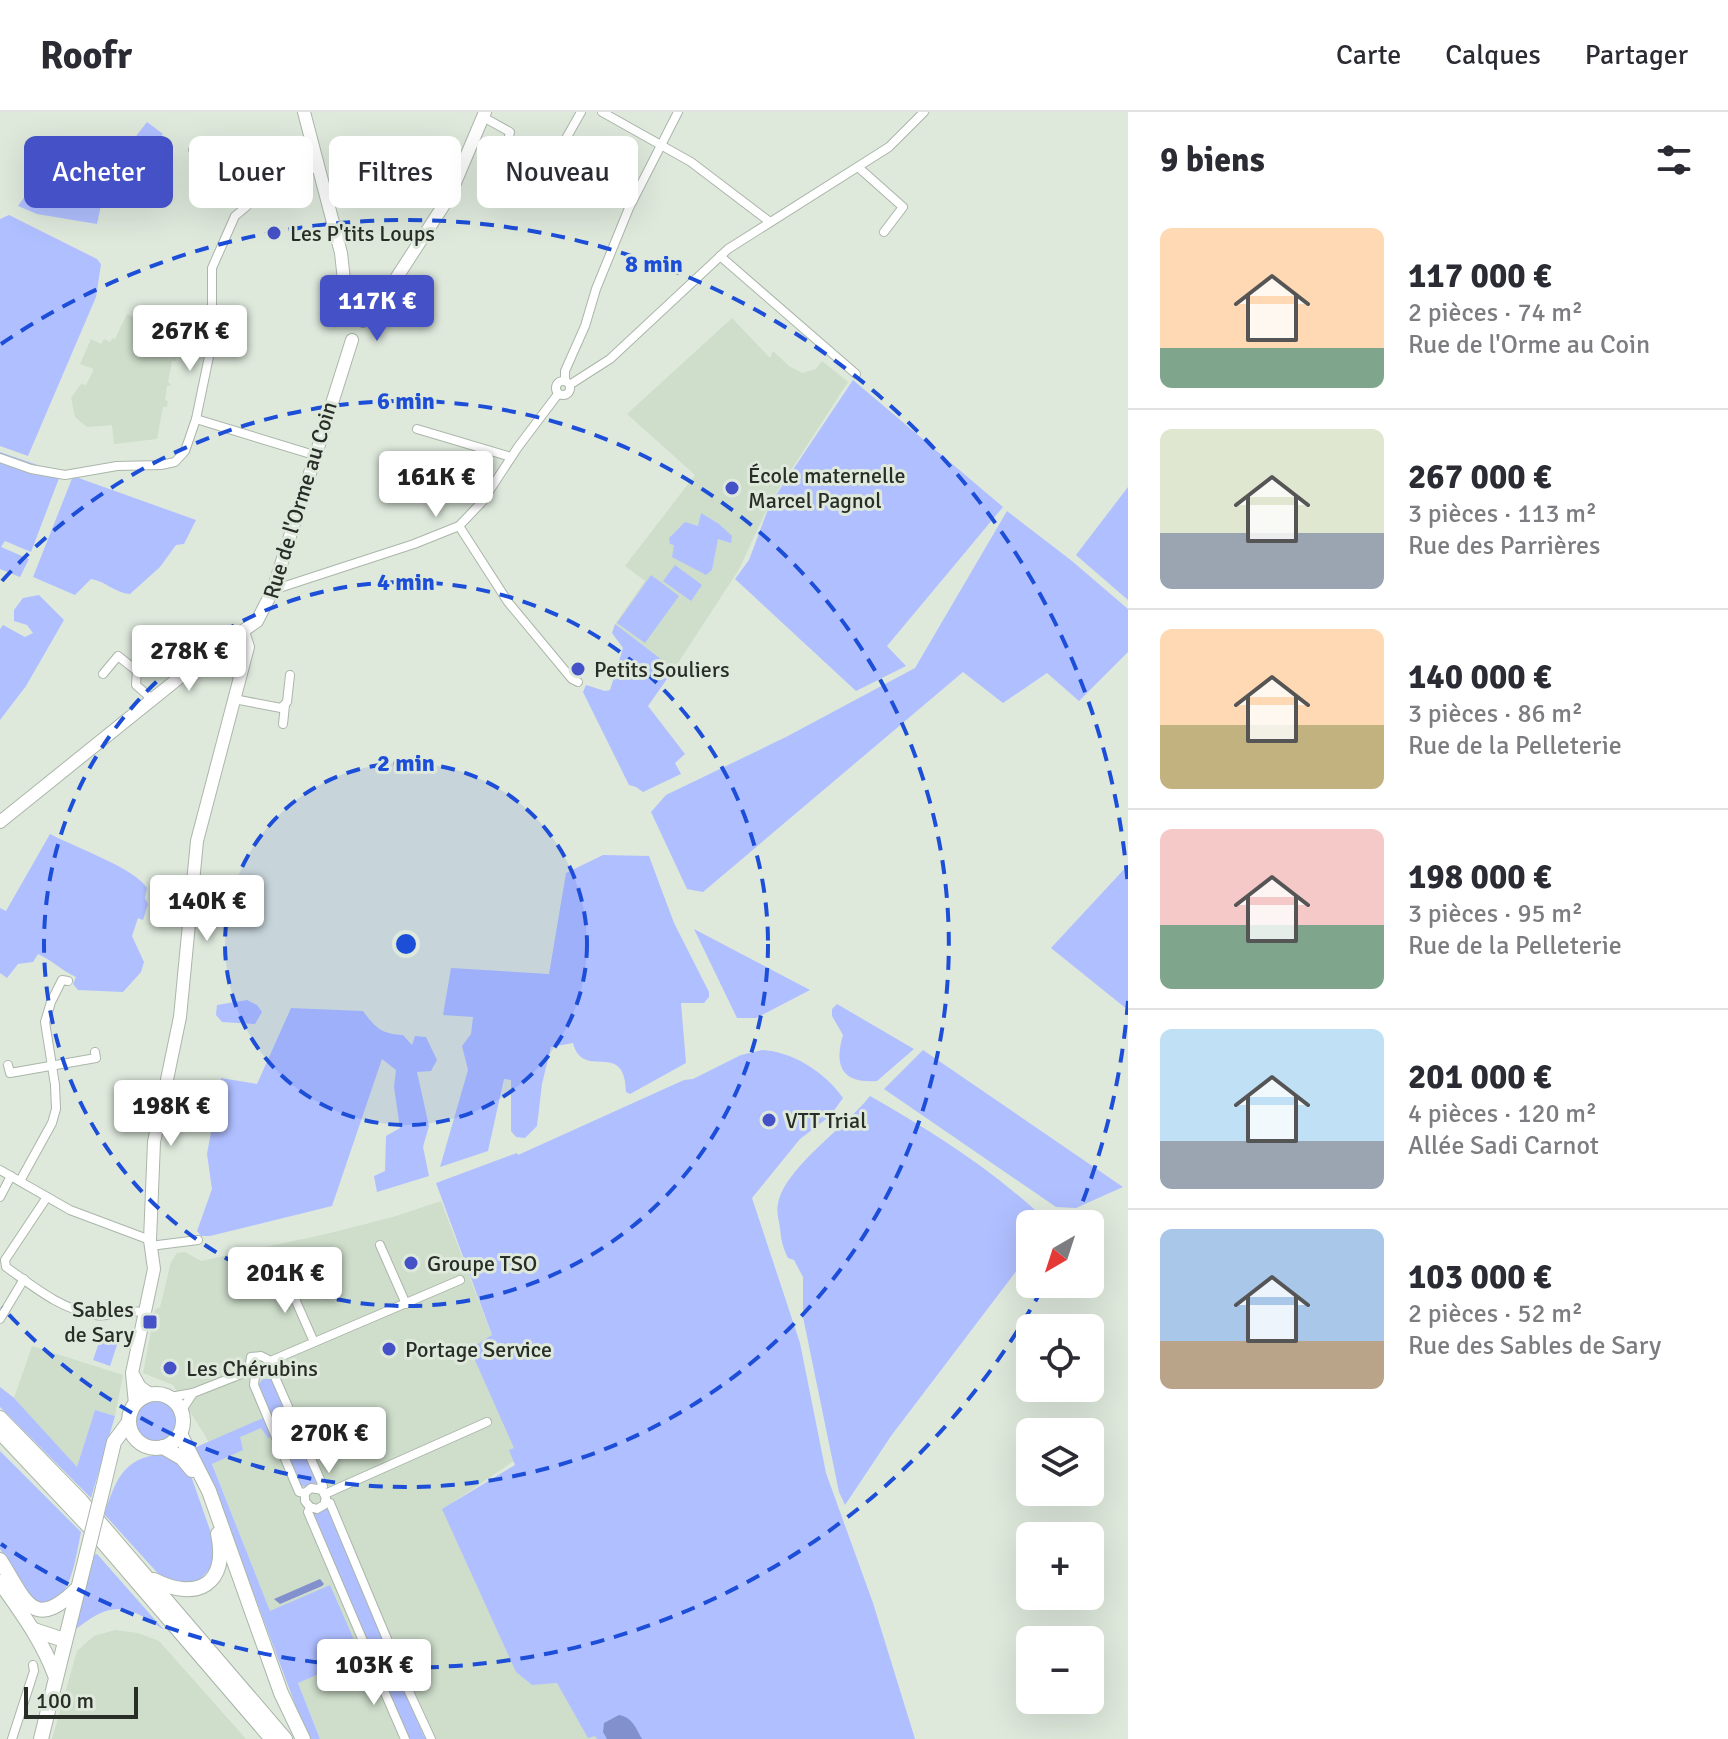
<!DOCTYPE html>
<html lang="fr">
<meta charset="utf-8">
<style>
body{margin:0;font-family:Signika,sans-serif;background:#f2f2f3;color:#2b2b33;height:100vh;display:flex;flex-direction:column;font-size:30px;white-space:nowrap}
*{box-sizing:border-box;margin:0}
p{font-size:26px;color:#7c7c81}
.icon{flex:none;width:44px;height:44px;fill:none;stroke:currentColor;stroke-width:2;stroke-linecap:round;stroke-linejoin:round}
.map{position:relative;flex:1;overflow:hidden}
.details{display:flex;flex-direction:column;background:#fff;width:600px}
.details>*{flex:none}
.hud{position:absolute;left:24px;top:24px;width:760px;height:72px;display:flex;gap:16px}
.needle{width:52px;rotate:219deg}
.buttons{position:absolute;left:1016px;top:1098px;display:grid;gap:16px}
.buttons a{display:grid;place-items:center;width:88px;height:88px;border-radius:12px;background:#fff;box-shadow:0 8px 32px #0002;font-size:40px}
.scale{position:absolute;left:24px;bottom:20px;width:114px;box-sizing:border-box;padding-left:8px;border:4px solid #292d28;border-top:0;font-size:22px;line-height:28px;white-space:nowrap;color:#292d28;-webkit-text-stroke:6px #dee9dc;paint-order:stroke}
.price{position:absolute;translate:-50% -68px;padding:0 18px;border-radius:8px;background:#fff;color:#222;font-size:26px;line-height:52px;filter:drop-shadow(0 2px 4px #0008)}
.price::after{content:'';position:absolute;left:50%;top:48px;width:24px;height:18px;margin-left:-12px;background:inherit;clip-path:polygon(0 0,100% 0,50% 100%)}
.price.on{background:#4551c6;color:#fff}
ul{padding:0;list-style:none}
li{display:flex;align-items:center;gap:24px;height:200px;padding:0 32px}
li+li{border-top:2px solid #e1e1e2}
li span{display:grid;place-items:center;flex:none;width:224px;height:160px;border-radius:12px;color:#555}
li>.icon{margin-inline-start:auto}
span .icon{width:96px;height:96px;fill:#fffc;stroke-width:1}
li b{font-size:34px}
h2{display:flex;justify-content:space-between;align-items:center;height:96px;padding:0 32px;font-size:34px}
.pill{padding:0 28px;border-radius:12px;background:#fff;box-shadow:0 8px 32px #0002;font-size:28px;line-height:72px}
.pill.on{background:#4551c6;color:#fff}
header{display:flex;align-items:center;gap:48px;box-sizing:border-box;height:112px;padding:0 40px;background:#fff;border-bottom:2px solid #e1e1e2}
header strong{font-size:38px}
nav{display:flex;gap:44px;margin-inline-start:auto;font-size:28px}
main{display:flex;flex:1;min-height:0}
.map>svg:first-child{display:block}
.built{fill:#cedecb}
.green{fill:#b0bfff}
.water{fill:#8290ce}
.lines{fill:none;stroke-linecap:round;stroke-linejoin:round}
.minor-casing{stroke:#abb6aa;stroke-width:10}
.secondary-casing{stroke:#abb6aa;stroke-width:14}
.primary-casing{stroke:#abb6aa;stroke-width:16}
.trunk-casing{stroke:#abb6aa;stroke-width:16}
.minor{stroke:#fff;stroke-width:8}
.secondary{stroke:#fff;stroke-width:12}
.primary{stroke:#fff;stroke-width:14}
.trunk{stroke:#fff;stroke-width:14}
.primary-bridge-casing{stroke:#abb6aa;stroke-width:16;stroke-linecap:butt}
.primary-bridge{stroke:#fff;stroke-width:14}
.ring{fill:none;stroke:#1d4ed8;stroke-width:4;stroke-dasharray:14 10}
.poi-dot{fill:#4551c6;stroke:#dee9dc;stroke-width:3}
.labels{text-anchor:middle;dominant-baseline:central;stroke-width:6;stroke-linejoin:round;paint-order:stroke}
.poi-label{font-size:22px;fill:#292d28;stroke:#dee9dc;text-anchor:start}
.street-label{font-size:22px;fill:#292d28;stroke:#dee9dc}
.centre{fill:#1d4ed8;stroke:#dee9dc;stroke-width:4}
.ring-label{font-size:24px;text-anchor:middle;font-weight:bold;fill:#1d4ed8;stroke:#dee9dc;stroke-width:6;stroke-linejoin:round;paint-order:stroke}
</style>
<header>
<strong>Roofr</strong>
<nav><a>Carte</a><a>Calques</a><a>Partager</a></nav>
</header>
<main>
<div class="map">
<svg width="1128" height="1627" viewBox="0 0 1128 1627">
<rect width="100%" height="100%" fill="#dee9dc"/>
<g class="built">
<polygon points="127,202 177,225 174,241 177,242 176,249 172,249 168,270 171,273 167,274 165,288 168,289 167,295 163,295 157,327 114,332 112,313 87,315 75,305 71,286 81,272 86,273 94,257 80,252 91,227 101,232 104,227 110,230 113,226 115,227"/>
<polygon points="732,206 770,246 773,239 789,254 802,261 816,257 822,249 848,270 771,389 738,459 674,557 615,512 645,469 625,454 695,363 627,302"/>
<polygon points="441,1089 492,1224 470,1237 520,1345 443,1397 516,1560 532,1573 583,1568 658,1627 320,1627 212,1351 213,1340 206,1325 173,1273 143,1261 155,1198 160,1195 171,1150 177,1141 185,1140 201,1149 326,1122 393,1105"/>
<polygon points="32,1234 123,1263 115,1304 95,1298 77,1356 14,1286"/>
<polygon points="115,1518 138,1521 159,1529 246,1627 52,1627 77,1539 94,1524"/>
</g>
<g class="green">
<polygon points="147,10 163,22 146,44 130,35 130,32"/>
<polygon points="46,55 107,65 97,112 37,102 18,94"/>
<polygon points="9,103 97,147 101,152 96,185 28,344 0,334 0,107"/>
<polygon points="853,268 1003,395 887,534 906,554 856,579 735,467 749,448 770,392"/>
<polygon points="0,340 61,361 31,440 5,429 1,435 29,447 20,465 0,457"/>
<path d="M73 364 196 408 184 432 176 433 160 455 130 482C115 481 105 469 91 467L75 483 33 465Z"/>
<polygon points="1128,375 1128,488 1076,443"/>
<polygon points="1007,399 1072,449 1128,497 1128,540 1079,589 1047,561 1003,591 963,560 703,780 687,777 651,700 666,683 786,625 915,556"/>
<polygon points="701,401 719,412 732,424 731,431 718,427 712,458 706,463 672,445 674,433 670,432 669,426 685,410 698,414"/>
<polygon points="675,453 702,473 691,489 663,469"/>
<polygon points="651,463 679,484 645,531 617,511"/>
<polygon points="39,483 64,508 26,574 0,608 0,517 3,513 25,525 33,521 27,513 14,509 14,498 23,486"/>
<polygon points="615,512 674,557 648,594 685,642 675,651 681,662 643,680 636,675 629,673 583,580 586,573 605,579 610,578 623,536 612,521"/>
<path d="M50 722C74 735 135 756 147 776L145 786 148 792 143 808 138 806 132 824 144 850 141 860 123 880 78 878 73 872 76 865C61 858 53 849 38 842L33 850 18 852 7 866 0 861V796L6 799Z"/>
<path d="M603 743 649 744 674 811 709 880V885L704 891H681L686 951 630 982 626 980C625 926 583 970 573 931L551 935 542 972 537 1014 525 1026 516 1025 511 1019V968L504 967 488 1039 440 1055 468 958 462 934 471 922 473 905 443 903 451 856 549 862 566 761Z"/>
<polygon points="1128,753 1128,898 1051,836"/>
<polygon points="694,817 810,878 756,906 737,906"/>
<polygon points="247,888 257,893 262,900 255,912 222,910 216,903 217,893"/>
<path d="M837 892 914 937 877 969C841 972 834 953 843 923L832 904V897Z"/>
<path d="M291 896 363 899C376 916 381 922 403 923L412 933 415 924 426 925 437 948 431 959 417 960 429 1014 423 1035 429 1064 377 1080 374 1064 385 1059 386 1024 400 1016 394 975 396 958 382 947 332 1094 210 1124H201L197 1119 212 1077 207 1042 221 966 257 972Z"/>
<path d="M762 938C792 939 826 961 843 986L830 1004 800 1027 752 1086 800 1231 826 1361 873 1491 915 1627H597L595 1624 588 1626 557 1571 532 1573 516 1560 442 1397 515 1353 509 1338 514 1336 470 1237 492 1223 436 1071 517 1041 518 1043 684 968 693 967 741 943Z"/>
<polygon points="923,938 1123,1075 1076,1096 1056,1095 884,977"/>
<path d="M870 984C935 1021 996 1060 1050 1112H1030V1141L891 1324 845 1393 839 1380 803 1205V1165L794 1148 788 1146C783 1136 781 1128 780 1116 779 1109 776 1099 778 1092 784 1056 847 1014 870 984Z"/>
<polygon points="107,1217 116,1220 114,1226 119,1227 110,1254 93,1248 102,1222 105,1223"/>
<polygon points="263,1267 272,1267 315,1364 316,1371 307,1375 299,1373 257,1274"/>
<polygon points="0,1275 14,1286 77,1355 95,1298 115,1304 91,1386 0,1295"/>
<circle cx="157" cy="1309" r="22"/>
<polygon points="263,1306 271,1325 268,1326 261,1316 240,1325 243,1338 212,1352 270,1499 330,1473 361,1544 298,1571 320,1627 308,1627 227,1410 194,1336"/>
<path d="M0 1339 81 1420C76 1444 73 1473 55 1491L35 1492 0 1437Z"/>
<path d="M160 1342 174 1346 191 1364 216 1435 212 1455 194 1473 163 1467 104 1402C116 1369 122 1347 160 1342Z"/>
<polygon points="328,1393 384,1528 378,1528 368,1536 310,1400 319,1401"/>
<path d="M97 1442 164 1518C123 1489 109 1490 70 1522L91 1444Z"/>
<path d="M394 1550C405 1575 413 1600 424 1625L427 1627H407L375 1556Z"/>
</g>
<g class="water">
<polygon points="320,1467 324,1472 322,1474 280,1492 274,1487"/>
<path d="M619 1603C632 1605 636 1616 642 1627H607L603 1620 604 1611Z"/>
</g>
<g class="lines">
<g class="minor-casing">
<g id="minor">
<polyline points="602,0 691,50 770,110"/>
<polyline points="483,5 510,20 506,37 509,45 546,58 550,55 581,0"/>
<polyline points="193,38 205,36 251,72 290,60 319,56"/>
<polyline points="858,55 903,95 884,120"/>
<polyline points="246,95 235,104 212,156 212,230 196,307 314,343"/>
<polyline points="720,144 856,262"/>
<polyline points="565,268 565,259 585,214 596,177 629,96 678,0"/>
<circle cx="563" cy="276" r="7"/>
<polyline points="571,272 610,247 728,137 889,35 924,0"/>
<polyline points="417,317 511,345"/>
<polyline points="0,346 31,357 65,363 117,354 161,353 175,350 185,339 196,307"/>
<polyline points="459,414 508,490 572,567 578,570"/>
<polyline points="273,478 414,432 459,414 482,390 518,335 558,282"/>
<polyline points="103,562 118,544 137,559 136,573 153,588"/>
<polyline points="234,587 281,596 287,590 290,563"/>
<polyline points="283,612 285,593"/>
<polyline points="8,953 10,961 96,946 95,940"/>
<polyline points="0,1058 70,1098 150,1128"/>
<polyline points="20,1069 52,1011 56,997 55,973 45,910 51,890 62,868 68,869"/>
<polyline points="0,1085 11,1064"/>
<path d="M47 1085 5 1148 6 1155C33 1174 61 1198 96 1203 111 1206 124 1195 146 1201"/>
<polyline points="158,1133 198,1128"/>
<polyline points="380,1133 406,1192"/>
<polyline points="284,1162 314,1230"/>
<polyline points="0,1207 24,1167"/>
<polyline points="268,1250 460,1168"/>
<polyline points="249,1259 251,1245 261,1244 267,1247 323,1374 319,1376"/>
<polyline points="255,1264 254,1273 299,1380 305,1381"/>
<polyline points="170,1285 193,1281 249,1259"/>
<polyline points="182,1298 193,1281"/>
<polyline points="325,1382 487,1310"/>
<polyline points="310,1395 317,1397 324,1393 326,1386 322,1378 311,1376 305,1381 305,1389 310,1395 308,1400 372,1550 376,1554 386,1555 392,1548 392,1539 330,1391 325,1389"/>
<polyline points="393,1545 431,1627"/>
<path d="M370 1546C370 1534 381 1529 390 1537"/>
<polyline points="372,1551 405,1627"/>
<polyline points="12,1627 34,1559 33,1553"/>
</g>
</g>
<g class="secondary-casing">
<g id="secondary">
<polyline points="304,0 341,141 347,195 352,207"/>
<polyline points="363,209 384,185 449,85 485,0"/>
<polyline points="0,710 195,553 257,509 273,478 352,228"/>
<polyline points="134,1264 140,1275 150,1282"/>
<polyline points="135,1292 132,1261 154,1157 150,1128 154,1030 180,905 197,729 248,535 243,520"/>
</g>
</g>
<g class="primary-casing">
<g id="primary">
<circle cx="156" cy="1309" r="27"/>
<polyline points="103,1376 114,1330 129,1310"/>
<polyline points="41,1627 86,1445"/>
</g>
</g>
<g class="trunk-casing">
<g id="trunk">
<polyline points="0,1306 81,1389 285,1627"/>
<polyline points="0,1320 96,1422 272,1627"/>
<polyline points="180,1322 209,1379 281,1581 303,1627"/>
<polyline points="163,1335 182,1346 192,1358"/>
<path d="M0 1448C25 1487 32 1521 77 1477"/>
<path d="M154 1468C197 1490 229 1472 218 1422"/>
<path d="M0 1470C21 1500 42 1528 55 1563"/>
<polyline points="34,1518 64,1528"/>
</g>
</g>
<use href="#minor" class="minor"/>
<use href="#secondary" class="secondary"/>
<use href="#primary" class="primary"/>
<use href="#trunk" class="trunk"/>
<g class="primary-bridge-casing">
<polyline id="primary-bridge" points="86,1445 103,1376"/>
</g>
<use href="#primary-bridge" class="primary-bridge"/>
</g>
<circle cx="406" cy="832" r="181" fill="#1d4ed8" fill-opacity=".12"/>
<g class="ring">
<circle cx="406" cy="832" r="181"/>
<circle cx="406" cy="832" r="362"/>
<path d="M2 469A543 543 0 1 1 2 1195"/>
<path d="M1128 889A724 724 0 0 1 1075 1109M1042 1177A724 724 0 0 1 1 1432M1 232A724 724 0 0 1 1128 775"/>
</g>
<g class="poi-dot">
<circle cx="274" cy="121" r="8"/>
<circle cx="732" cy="376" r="8"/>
<circle cx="578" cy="557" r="8"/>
<circle cx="769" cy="1008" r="8"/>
<circle cx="411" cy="1151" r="8"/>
<rect x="142" y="1202" width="16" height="16" rx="4"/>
<circle cx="389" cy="1237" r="8"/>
<circle cx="170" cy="1256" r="8"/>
</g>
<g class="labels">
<g class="poi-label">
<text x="290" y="121">Les P'tits Loups</text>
<text x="748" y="363">École maternelle<tspan x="748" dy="25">Marcel Pagnol</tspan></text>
<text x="594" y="557">Petits Souliers</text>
<text x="785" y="1008">VTT Trial</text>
<text x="427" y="1151">Groupe TSO</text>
<text x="134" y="1197" text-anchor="end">Sables<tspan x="134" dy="25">de Sary</tspan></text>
<text x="405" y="1237">Portage Service</text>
<text x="186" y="1256">Les Chérubins</text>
</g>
<g class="street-label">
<text transform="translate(300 388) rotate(-73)">Rue de l'Orme au Coin</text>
</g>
</g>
<circle cx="406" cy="832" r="12" class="centre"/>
<g class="ring-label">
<text x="654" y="160">8 min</text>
<text x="406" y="297">6 min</text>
<text x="406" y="478">4 min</text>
<text x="406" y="659">2 min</text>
</g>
</svg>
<div class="buttons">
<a><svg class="needle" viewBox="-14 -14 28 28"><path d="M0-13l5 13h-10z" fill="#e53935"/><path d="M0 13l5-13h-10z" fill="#7c7c81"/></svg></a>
<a><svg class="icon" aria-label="locate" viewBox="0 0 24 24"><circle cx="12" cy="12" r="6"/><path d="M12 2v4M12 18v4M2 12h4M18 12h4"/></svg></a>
<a><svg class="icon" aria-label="layers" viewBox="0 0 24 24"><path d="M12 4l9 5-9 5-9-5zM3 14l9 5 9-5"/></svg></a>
<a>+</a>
<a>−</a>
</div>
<div class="scale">100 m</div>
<b class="price on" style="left:377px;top:231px">117K €</b>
<b class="price" style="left:190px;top:261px">267K €</b>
<b class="price" style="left:436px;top:407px">161K €</b>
<b class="price" style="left:189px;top:581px">278K €</b>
<b class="price" style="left:207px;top:831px">140K €</b>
<b class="price" style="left:171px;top:1036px">198K €</b>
<b class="price" style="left:285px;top:1203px">201K €</b>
<b class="price" style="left:329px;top:1363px">270K €</b>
<b class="price" style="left:374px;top:1595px">103K €</b>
<div class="hud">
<a class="pill on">Acheter</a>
<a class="pill">Louer</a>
<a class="pill">Filtres</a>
<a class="pill">Nouveau</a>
</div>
</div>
<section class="details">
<h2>9 biens<svg class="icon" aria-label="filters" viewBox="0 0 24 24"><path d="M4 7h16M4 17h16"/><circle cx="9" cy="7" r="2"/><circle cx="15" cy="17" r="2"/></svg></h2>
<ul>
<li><span style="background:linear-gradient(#ffd9b3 75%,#7fa58c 0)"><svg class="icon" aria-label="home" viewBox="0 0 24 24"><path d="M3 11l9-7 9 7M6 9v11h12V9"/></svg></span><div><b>117 000 €</b><p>2 pièces · 74 m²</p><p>Rue de l'Orme au Coin</p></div></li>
<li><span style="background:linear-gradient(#dfe7d0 65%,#9aa5b1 0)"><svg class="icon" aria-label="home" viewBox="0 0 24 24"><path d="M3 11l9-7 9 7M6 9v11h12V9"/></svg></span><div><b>267 000 €</b><p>3 pièces · 113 m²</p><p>Rue des Parrières</p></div></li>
<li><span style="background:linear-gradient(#ffd9b3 60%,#c2b280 0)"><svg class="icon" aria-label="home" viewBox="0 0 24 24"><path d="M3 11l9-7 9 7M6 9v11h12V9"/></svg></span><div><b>140 000 €</b><p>3 pièces · 86 m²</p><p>Rue de la Pelleterie</p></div></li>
<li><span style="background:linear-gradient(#f6c9c9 60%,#7fa58c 0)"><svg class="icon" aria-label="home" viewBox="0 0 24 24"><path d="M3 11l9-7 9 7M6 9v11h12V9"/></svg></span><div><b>198 000 €</b><p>3 pièces · 95 m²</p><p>Rue de la Pelleterie</p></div></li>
<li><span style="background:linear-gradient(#bfe0f5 70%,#9aa5b1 0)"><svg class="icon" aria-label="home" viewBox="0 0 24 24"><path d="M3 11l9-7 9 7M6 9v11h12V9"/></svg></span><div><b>201 000 €</b><p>4 pièces · 120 m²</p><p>Allée Sadi Carnot</p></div></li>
<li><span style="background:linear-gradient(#a9c7e8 70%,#b9a48a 0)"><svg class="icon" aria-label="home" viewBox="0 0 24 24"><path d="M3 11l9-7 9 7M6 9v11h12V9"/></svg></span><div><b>103 000 €</b><p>2 pièces · 52 m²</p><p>Rue des Sables de Sary</p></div></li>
</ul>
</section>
</main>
